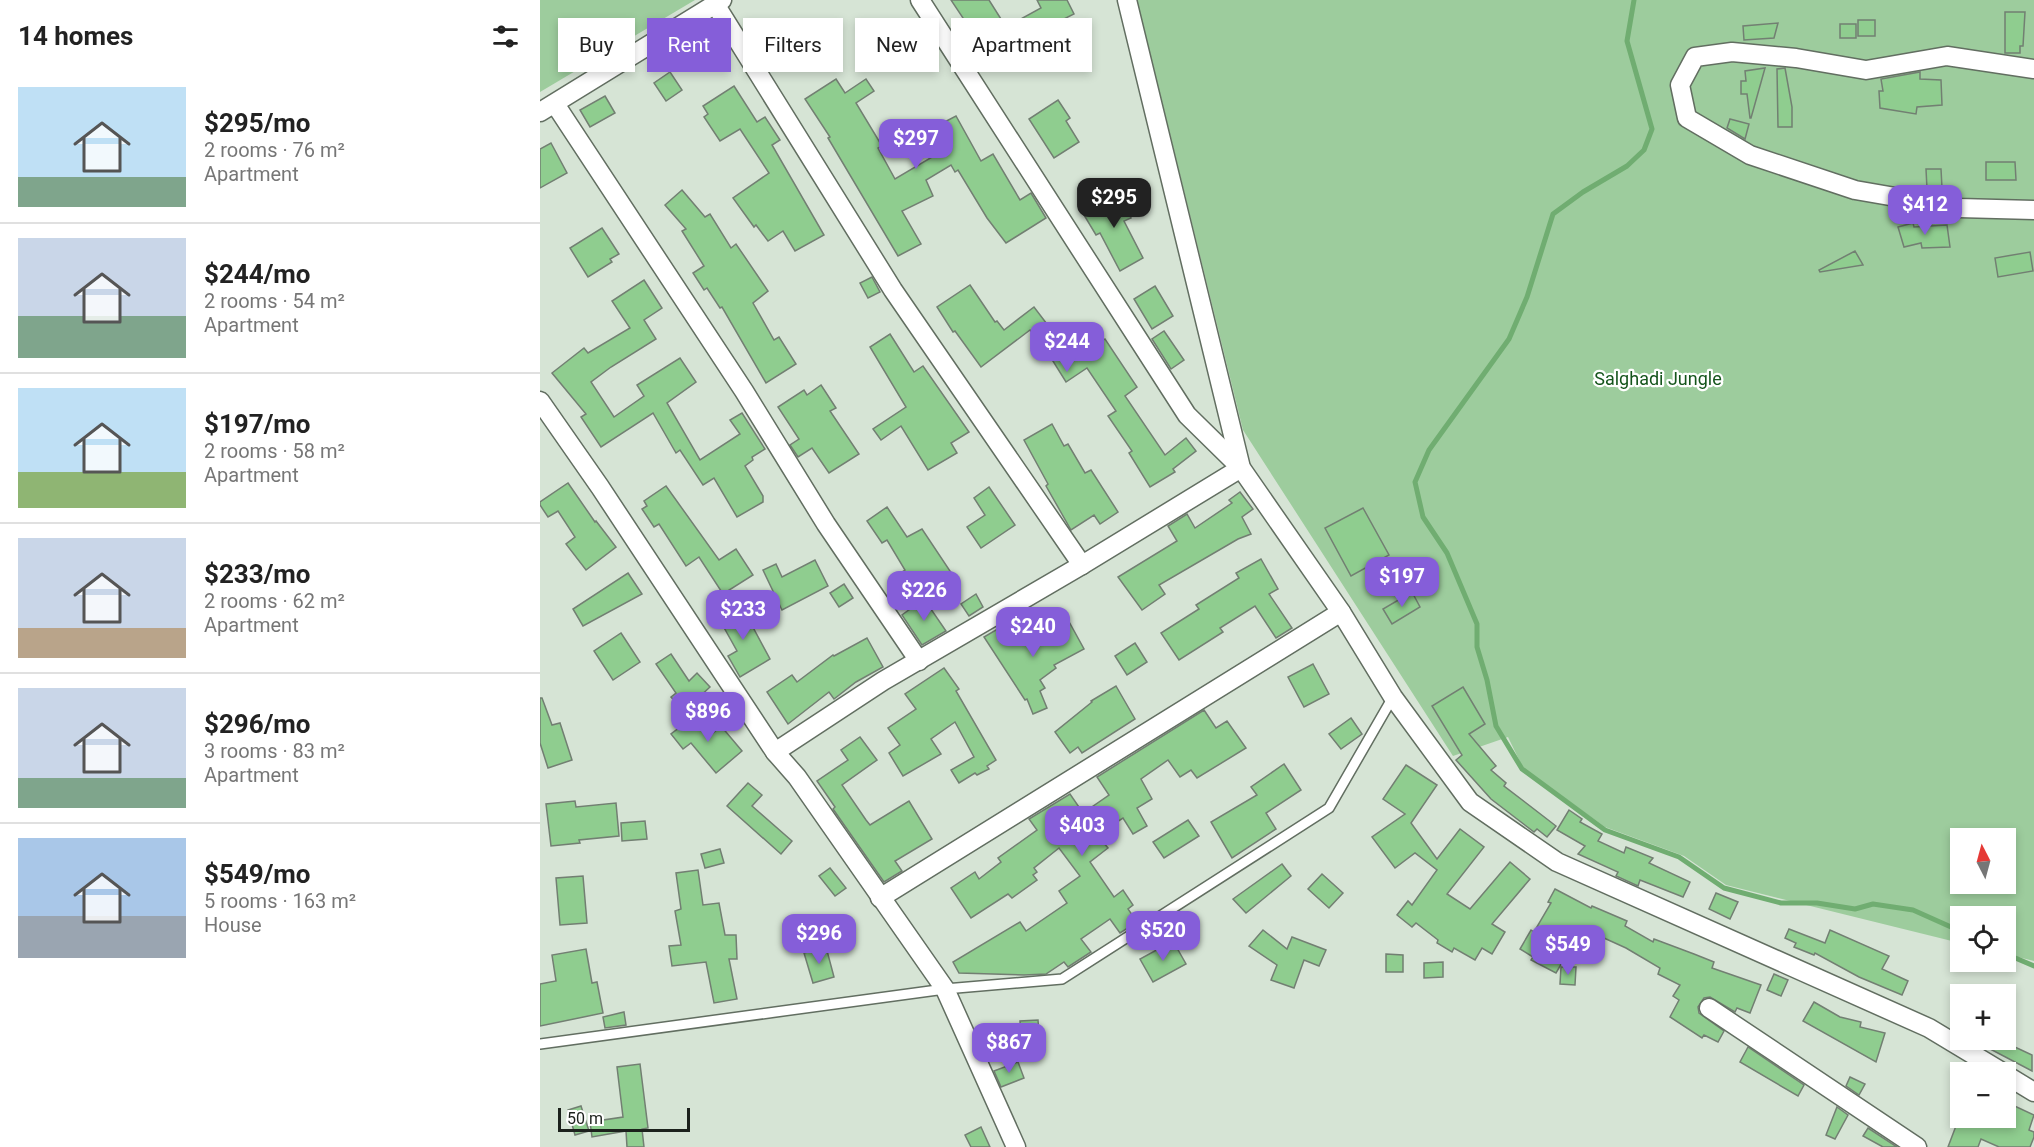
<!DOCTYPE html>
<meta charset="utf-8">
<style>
body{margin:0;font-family:Roboto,sans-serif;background:#f6f6f6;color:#222;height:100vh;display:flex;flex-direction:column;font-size:22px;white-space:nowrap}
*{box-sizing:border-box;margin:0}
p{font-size:20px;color:#767676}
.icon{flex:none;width:33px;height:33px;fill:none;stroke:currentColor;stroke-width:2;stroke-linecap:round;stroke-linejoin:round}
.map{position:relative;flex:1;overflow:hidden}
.panel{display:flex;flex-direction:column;background:#fff;width:540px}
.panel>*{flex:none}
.guide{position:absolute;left:18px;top:18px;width:570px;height:54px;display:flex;gap:12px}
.needle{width:39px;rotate:354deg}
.controls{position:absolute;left:1410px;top:828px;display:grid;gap:12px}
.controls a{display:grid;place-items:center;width:66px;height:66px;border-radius:0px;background:#fff;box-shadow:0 3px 9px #0003;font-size:30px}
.scale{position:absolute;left:18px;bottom:15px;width:132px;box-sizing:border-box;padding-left:6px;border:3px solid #1c211c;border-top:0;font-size:16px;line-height:21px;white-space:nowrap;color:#1c211c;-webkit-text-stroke:4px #fff;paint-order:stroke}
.price{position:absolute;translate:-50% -51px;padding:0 14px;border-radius:12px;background:#855ed9;color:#fff;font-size:20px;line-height:39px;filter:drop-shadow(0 2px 3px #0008)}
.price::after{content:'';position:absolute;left:50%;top:36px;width:18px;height:14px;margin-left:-9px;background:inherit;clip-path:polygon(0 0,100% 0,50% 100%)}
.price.on{background:#222;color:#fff}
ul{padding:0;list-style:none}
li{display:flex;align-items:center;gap:18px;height:150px;padding:0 18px}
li+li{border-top:2px solid #e0e0e0}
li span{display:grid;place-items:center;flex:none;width:168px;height:120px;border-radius:0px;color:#555}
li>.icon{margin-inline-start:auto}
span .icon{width:72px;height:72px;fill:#fffc;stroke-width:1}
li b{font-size:26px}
h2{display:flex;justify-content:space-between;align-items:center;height:72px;padding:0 18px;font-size:26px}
.chip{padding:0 21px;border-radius:0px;background:#fff;box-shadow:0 3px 9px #0003;font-size:21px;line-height:54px}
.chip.on{background:#855ed9;color:#fff}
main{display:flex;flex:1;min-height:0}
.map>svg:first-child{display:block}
.green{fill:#9dcc9d;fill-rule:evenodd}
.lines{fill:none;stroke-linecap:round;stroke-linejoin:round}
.stream{stroke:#70ad71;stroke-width:5}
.building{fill:#8fcd8f;stroke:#727f72;stroke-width:1.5}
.lane-casing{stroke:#626e61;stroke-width:12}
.street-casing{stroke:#626e61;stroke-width:21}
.lane{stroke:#fff;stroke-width:9}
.street{stroke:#fff;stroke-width:18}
.labels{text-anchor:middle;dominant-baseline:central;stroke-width:4.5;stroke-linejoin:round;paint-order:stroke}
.park-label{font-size:18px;fill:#15551c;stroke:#fff}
</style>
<main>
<section class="panel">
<h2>14 homes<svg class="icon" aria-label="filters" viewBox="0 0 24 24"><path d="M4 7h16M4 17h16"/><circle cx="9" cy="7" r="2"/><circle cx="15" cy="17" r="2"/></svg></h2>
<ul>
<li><span style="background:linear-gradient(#bfe0f5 75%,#7fa58c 0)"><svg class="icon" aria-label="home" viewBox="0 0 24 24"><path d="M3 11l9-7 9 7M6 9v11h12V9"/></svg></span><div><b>$295/mo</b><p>2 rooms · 76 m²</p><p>Apartment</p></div></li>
<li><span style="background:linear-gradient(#c9d6e8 65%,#7fa58c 0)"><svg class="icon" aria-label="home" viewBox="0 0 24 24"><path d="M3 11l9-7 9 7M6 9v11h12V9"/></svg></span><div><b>$244/mo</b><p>2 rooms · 54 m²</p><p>Apartment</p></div></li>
<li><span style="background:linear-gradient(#bfe0f5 70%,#8fb573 0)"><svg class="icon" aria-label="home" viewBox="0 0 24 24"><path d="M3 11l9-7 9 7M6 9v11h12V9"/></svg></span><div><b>$197/mo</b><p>2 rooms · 58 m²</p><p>Apartment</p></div></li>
<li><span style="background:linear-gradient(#c9d6e8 75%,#b9a48a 0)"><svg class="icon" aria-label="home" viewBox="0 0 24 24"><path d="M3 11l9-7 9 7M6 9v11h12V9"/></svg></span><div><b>$233/mo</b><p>2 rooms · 62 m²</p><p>Apartment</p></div></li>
<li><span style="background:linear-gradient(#c9d6e8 75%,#7fa58c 0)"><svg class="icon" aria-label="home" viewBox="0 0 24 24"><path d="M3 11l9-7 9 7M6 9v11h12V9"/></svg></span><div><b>$296/mo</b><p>3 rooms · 83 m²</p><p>Apartment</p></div></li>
<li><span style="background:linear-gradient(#a9c7e8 65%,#9aa5b1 0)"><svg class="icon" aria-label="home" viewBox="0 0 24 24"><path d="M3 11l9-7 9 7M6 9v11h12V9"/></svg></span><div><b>$549/mo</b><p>5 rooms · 163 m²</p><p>House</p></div></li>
</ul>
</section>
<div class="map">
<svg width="1494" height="1147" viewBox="0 0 1494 1147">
<rect width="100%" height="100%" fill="#d6e4d5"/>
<g class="green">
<polygon points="0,0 155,0 0,92"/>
<path d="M597 0H1494V961L1466 954V916H1420V943L1186 885 1144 856 1065 827 983 768 968 737 913 756 703 430ZM1420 838H1466V884H1420Z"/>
</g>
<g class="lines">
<g class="stream">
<polyline points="1094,0 1087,41 1112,129 1104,150 1087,166 1043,192 1013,214 987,297 969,339 889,450 875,482 883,517 907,553 937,624 937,647 947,680 956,726 982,769 1065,830 1139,857 1184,888 1241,903 1277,903 1315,909 1333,904 1373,910 1420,931"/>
<polyline points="1466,954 1494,966"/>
</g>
</g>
<g class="building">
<polygon points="411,0 449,0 466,27 501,8 497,0 527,0 534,14 488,37 489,40 474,48 475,50 453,63"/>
<polygon points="1465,12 1485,12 1483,46 1480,46 1480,53 1465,53"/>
<rect x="1318" y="20" width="17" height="16"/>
<polygon points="236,21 246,35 227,48 217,35"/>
<polygon points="1238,23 1234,38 1204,40 1203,26"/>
<rect x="1300" y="24" width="16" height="14"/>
<polygon points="367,33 380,53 359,67 345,47"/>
<polygon points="1225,68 1211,118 1210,118 1207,94 1201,94 1201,81 1206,81 1205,71"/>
<polygon points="1245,68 1252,107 1252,127 1238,127 1237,69"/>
<polygon points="130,72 142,90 126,101 114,83"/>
<polygon points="1380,72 1380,79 1401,80 1402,105 1377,107 1376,114 1340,108 1339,91 1343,91 1341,79"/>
<polygon points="296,79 305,93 326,79 334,91 316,103 342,146 338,148 355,179 399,153 390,138 395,135 391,129 416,116 441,161 453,154 480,200 491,193 506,218 466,243 447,218 418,170 415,172 411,165 386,180 393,196 362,211 381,244 358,256 288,138 290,137 265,99"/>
<polygon points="194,86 217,122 225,117 240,140 232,145 284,235 255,251 243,231 228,241 216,225 214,227 193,198 229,173 200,129 180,141 164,117 168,114 163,106"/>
<polygon points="65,96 75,113 50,127 40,110"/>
<polygon points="518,100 530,118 526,121 539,142 514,158 489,119"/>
<polygon points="1190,119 1209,124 1205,139 1187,128"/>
<polygon points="11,143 27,173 0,188 0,149"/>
<polygon points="1446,162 1475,162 1476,180 1446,180"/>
<polygon points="1386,169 1401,169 1402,188 1387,189"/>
<polygon points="142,190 165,217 170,214 191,248 196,244 228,291 213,303 234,340 239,337 256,364 226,383 182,307 180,308 167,288 164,290 153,273 164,266 142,231 146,229 125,205"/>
<polygon points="576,191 591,218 584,221 603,258 580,271 560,233 556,235 541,210"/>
<polygon points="1373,223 1374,227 1407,225 1410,247 1382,248 1381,243 1364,247 1358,227"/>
<polygon points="62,228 79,254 70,259 72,262 48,277 30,248"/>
<polygon points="1315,251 1323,265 1280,272 1279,270"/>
<polygon points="1490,252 1493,271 1458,277 1455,258"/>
<polygon points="332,277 340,292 328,298 320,283"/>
<polygon points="104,280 122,308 104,320 116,339 71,367 51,382 74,417 104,396 97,385 140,358 156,382 127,403 160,460 200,434 190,420 202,413 225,449 212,457 213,460 205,466 223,496 223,502 197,517 174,478 163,485 140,450 136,453 113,413 61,447 41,417 46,414 12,373 44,348 48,353 90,328 72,301"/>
<polygon points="430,285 455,322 457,321 464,330 494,307 526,349 553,333 559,343 565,339 597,387 585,396 625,455 646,438 656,451 633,469 635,472 610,487 589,453 592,451 568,416 576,411 547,368 526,382 498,337 496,338 490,330 441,367 415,331 413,332 397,307"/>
<polygon points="615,286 633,316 612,329 594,299"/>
<polygon points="624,331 644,360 631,369 612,339"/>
<polygon points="350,334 374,372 383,366 429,432 411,443 417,453 388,470 361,426 341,440 333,429 366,407 330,347"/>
<polygon points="281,385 296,408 290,411 319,454 289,473 272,448 258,457 250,445 259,439 238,407 264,390 267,395"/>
<polygon points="512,424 524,446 528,444 545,473 551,470 578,512 560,524 554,515 531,530 506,486 508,484 484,440"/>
<polygon points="28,483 55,522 56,521 76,547 46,570 26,544 35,537 18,511 8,517 0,505 0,502"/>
<polygon points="126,486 179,560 196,549 213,575 183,594 159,557 146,566 119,524 114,527 102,509 107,506 104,501"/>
<polygon points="449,487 475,525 441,548 427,527 445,515 434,498"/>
<polygon points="700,492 713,509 702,517 711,534 698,539 619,585 625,594 602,610 578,577 637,541 628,526 647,514 655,528 692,503 689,500"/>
<polygon points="347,507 367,537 382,529 412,574 375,598 359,574 365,570 347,540 342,543 327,521"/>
<polygon points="823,508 849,555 811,576 785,528"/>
<polygon points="721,559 738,589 729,594 752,628 736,638 715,606 680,628 683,632 639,660 621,633 659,609 656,605 699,578 696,573"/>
<polygon points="275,560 288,586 242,610 223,570 236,564 242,577"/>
<polygon points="88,573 102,594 43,626 33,609"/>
<polygon points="304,584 313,598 299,607 290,593"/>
<polygon points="872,592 880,607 852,624 843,609"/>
<polygon points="436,594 443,607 429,616 421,604"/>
<polygon points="384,599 406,631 382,645 362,615"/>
<polygon points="200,603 230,659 200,677 188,656 197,651 177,615"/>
<polygon points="527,618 544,649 514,665 516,668 500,680 505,688 500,691 507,708 493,714 487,699 485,700 444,637 461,627 465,634 482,626 493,646 518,632 514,625"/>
<polygon points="81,633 100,662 73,680 54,651"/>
<polygon points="327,638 343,667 316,682 294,699 289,692 248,724 227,692 252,675 257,682 293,655 294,656"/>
<polygon points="595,643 607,662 587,675 575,656"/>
<polygon points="131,654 149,681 157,673 170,687 144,711 131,697 136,693 116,664"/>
<polygon points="773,664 789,694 764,707 748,677"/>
<polygon points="404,668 419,689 416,691 456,760 447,766 449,769 437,775 435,773 419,783 411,770 434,757 415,722 391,739 401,754 363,776 349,753 360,745 348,728 376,709 365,694"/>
<polygon points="576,686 595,719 542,753 538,747 530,753 515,732 552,702 551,701"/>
<polygon points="923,687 945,724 929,734 956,766 951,770 966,783 964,786 1016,826 1007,837 997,829 994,832 951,799 916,760 922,755 892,706"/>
<polygon points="0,698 2,698 12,725 20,723 32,760 8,768 0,743"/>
<polygon points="664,710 676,728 687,721 706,748 657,778 651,770 640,777 628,760 601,779 612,799 597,808 607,826 593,834 583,818 557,835 568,848 550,862 574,897 583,890 593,905 588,909 597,922 580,933 570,919 541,939 551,952 528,967 524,962 506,974 484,975 419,973 413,962 480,922 486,931 527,903 519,891 540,876 519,848 494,868 497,872 493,875 497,880 472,898 468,894 431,918 411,888 435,872 439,879 461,862 458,858 497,830 489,819 530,794 543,813 569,795 557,777"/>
<polygon points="156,715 172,734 181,726 202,751 176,773 151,743 143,749 131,734"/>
<polygon points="811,718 822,734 801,749 789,734"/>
<polygon points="320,737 337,760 302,785 326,820 330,825 369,801 392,839 355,861 362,871 344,882 293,809 295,807 277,781 308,760 301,750"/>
<polygon points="744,764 761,790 726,813 736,829 692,858 671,822 717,795 711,787"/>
<polygon points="866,765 897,785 871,823 897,859 920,829 944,847 907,894 930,909 970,862 990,879 952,924 965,932 952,954 942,948 935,960 914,948 912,952 897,943 898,940 876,923 872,927 857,915 868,901 872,905 897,870 875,853 855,868 832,837 865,814 843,799"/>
<polygon points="208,783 222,795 212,806 252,841 241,854 187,806"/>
<polygon points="35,801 36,807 76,803 79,836 39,840 40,843 11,846 6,804"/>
<polygon points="1029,810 1042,819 1040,822 1062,834 1058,841 1084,853 1086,847 1113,858 1109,863 1150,882 1143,897 1100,880 1098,886 1076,876 1078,872 1038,854 1045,846 1017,830"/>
<polygon points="648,820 659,836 624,858 613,842"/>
<polygon points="105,821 107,839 82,841 81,823"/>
<polygon points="180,849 184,863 165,868 161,854"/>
<polygon points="742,864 751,876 706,913 693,899"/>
<polygon points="290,868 306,888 295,896 279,876"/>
<polygon points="158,870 163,905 179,903 185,935 196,935 197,959 189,959 197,999 174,1003 166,962 132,966 129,946 141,945 135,911 141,909 136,873"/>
<polygon points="782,874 803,893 789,908 768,889"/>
<polygon points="43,876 47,923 20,925 16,878"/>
<polygon points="1015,889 1051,908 1052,906 1087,921 1085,926 1113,942 1114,939 1154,954 1174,962 1172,968 1221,985 1210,1013 1197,1008 1195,1012 1170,997 1164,998 1158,1007 1159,1013 1184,1031 1178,1042 1164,1035 1162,1038 1130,1017 1139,1000 1133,996 1140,985 1118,974 1120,968 1086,948 1053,933 1049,943 1037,937 1016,973 991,960 993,957 980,949 991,930 994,932 1011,903 1008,902"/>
<polygon points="1176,893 1198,902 1190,919 1169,909"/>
<polygon points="1249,929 1285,943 1290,930 1349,956 1342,969 1368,981 1362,995 1319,977 1275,953 1274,955 1254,947 1256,943 1245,938"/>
<polygon points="723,930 747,949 752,937 786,950 779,966 764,960 754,988 731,980 737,965 709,946"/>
<polygon points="633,941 646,964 613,982 600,959"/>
<polygon points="286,947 294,977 273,983 264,953"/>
<polygon points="46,949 52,983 57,982 63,1013 0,1026 0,984 16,981 12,955"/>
<polygon points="846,954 863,955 863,972 846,972"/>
<polygon points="903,962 903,977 884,978 884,963"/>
<polygon points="1021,967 1036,967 1035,985 1020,984"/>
<polygon points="1234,974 1248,980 1241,996 1227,990"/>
<polygon points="1274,1002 1300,1017 1321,1022 1320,1027 1345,1033 1336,1062 1263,1021"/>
<polygon points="84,1012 86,1025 65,1028 63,1017"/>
<polygon points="498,1020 499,1034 481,1035 480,1021"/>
<polygon points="1436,1040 1460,1040 1492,1055 1492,1071 1435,1041"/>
<polygon points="1208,1047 1264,1085 1258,1096 1200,1062"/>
<polygon points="478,1062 484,1078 461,1087 454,1071"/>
<polygon points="100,1064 108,1128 102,1129 104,1147 87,1147 86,1131 52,1137 50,1122 83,1117 77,1067"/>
<polygon points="1310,1077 1325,1084 1319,1095 1306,1086"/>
<polygon points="1466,1102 1494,1115 1489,1130 1494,1132 1494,1137 1490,1147 1459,1147 1441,1139 1438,1147 1408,1147 1419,1118 1466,1118"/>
<polygon points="41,1106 49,1131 35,1135 28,1110"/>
<polygon points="1297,1107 1308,1115 1295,1139 1286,1135"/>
<polygon points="441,1127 450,1147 431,1147 425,1135"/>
<polygon points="1328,1128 1357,1147 1343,1147 1323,1136"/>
</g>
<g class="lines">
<g class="lane-casing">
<polyline id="lane" points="0,1044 405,989 522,979 789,808 853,697"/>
</g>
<g class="street-casing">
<g id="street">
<polyline points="587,0 701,468 801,612 853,697 930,802 1017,862 1389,1028 1462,1072"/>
<polyline points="175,4 353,290 542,565"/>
<polyline points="1494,69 1407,56 1326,70 1256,58 1192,52 1155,57 1140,85 1147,118 1210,155 1315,190 1419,208 1494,210"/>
<polyline points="15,104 204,391 286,524 379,661"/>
<polyline points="0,112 182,0"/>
<polyline points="0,401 60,487 235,752 257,777 405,989 476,1147"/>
<polyline points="235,752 343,681 542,565 701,468 647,415 380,0"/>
<polyline points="340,898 801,612"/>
<polyline points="1169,1008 1377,1147"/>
<polyline points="1466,1075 1494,1092"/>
</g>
</g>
<use href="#lane" class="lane"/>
<use href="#street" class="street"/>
</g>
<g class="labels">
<g class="park-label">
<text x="1118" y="378">Salghadi Jungle</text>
</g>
</g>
</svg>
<div class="controls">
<a><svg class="needle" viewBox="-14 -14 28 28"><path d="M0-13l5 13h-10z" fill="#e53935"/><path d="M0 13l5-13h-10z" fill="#767676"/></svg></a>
<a><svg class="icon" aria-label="locate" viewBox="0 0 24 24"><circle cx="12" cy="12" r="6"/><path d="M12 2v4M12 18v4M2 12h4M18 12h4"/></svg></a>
<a>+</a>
<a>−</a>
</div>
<div class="scale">50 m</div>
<b class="price" style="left:376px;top:170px">$297</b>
<b class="price on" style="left:574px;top:229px">$295</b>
<b class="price" style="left:1385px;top:236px">$412</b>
<b class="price" style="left:527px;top:373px">$244</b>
<b class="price" style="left:862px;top:608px">$197</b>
<b class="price" style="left:384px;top:622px">$226</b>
<b class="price" style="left:203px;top:641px">$233</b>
<b class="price" style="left:493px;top:658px">$240</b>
<b class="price" style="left:168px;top:743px">$896</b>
<b class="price" style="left:542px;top:857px">$403</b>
<b class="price" style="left:623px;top:962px">$520</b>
<b class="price" style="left:279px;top:965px">$296</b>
<b class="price" style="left:1028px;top:976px">$549</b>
<b class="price" style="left:469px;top:1074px">$867</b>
<div class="guide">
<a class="chip">Buy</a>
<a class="chip on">Rent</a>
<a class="chip">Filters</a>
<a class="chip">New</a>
<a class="chip">Apartment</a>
</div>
</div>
</main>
